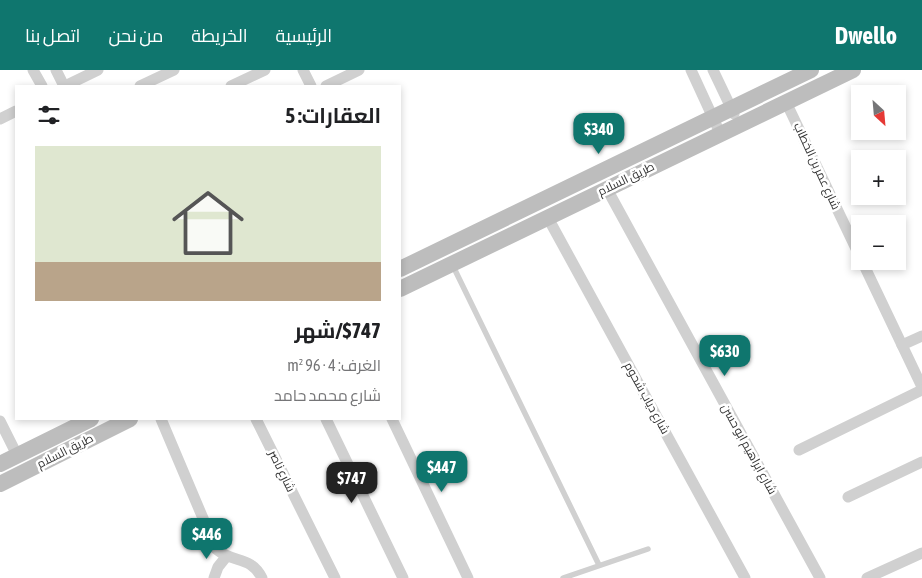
<!DOCTYPE html>
<html lang="ar">
<meta charset="utf-8">
<style>
body{margin:0;font-family:"Asap Condensed",Cairo,sans-serif;background:#f6f6f6;color:#202124;direction:rtl;height:100vh;display:flex;flex-direction:column;font-size:19px;white-space:nowrap}
*{box-sizing:border-box;margin:0}
p{font-size:16px;color:#757577}
.icon{flex:none;width:28px;height:28px;fill:none;stroke:currentColor;stroke-width:2;stroke-linecap:round;stroke-linejoin:round}
.map{position:relative;flex:1;overflow:hidden;direction:ltr}
.drawer{position:absolute;left:15px;top:15px;width:386px;height:335px;display:flex;flex-direction:column;background:#fff;border-radius:0px;box-shadow:0 2px 8px #0003;direction:rtl}
.drawer>*{flex:none}
.needle{width:32px;rotate:154deg}
.fabs{position:absolute;left:851px;top:15px;display:grid;gap:10px}
.fabs a{display:grid;place-items:center;width:55px;height:55px;border-radius:0px;background:#fff;box-shadow:0 2px 8px #0003;font-size:25px}
.price{position:absolute;translate:-50% -42px;padding:0 11px;border-radius:10px;background:#0f766e;color:#fff;font-size:16px;line-height:32px;filter:drop-shadow(0 1px 2px #0008)}
.price::after{content:'';position:absolute;left:50%;top:30px;width:15px;height:11px;margin-left:-8px;background:inherit;clip-path:polygon(0 0,100% 0,50% 100%)}
.price.selected{background:#222;color:#fff}
ul{padding:0;list-style:none}
li{display:grid;align-content:center;gap:10px;height:265px;padding:0 20px}
li span{display:grid;place-items:center;height:155px;border-radius:0px;color:#555}
li>.icon{margin-inline-start:auto}
span .icon{width:90px;height:90px;fill:#fffc;stroke-width:1}
li b{font-size:21px}
h2{display:flex;justify-content:space-between;align-items:center;height:60px;padding:0 20px;font-size:21px}
header{display:flex;align-items:center;gap:30px;box-sizing:border-box;height:70px;padding:0 25px;background:#0f766e;color:#fff}
header strong{font-size:24px}
nav{display:flex;gap:28px;margin-inline-start:auto;font-size:18px}
.map>svg:first-child{display:block}
.lines{fill:none;stroke-linecap:round;stroke-linejoin:round}
.lane{stroke:#d0d0d0;stroke-width:5.5}
.street{stroke:#d0d0d0;stroke-width:11}
.secondary{stroke:#bdbdbd;stroke-width:16}
.labels{text-anchor:middle;dominant-baseline:central;stroke-width:5;stroke-linejoin:round;paint-order:stroke}
.street-label{font-size:12px;fill:#333;stroke:#fff}
</style>
<header>
<strong>Dwello</strong>
<nav><a>الرئيسية</a><a>الخريطة</a><a>من نحن</a><a>اتصل بنا</a></nav>
</header>
<div class="map">
<svg width="922" height="508" viewBox="0 0 922 508">
<rect width="100%" height="100%" fill="#fff"/>
<g class="lines">
<g class="lane">
<polyline points="453,196 599,495"/>
<polyline points="563,508 648,479"/>
</g>
<g class="street">
<polyline points="33,0 42,16"/>
<polyline points="56,0 64,16"/>
<polyline points="303,0 311,16"/>
<polyline points="691,0 720,63"/>
<polyline points="713,0 734,44"/>
<polyline points="65,16 98,0"/>
<polyline points="140,16 174,0"/>
<polyline points="231,16 265,0"/>
<polyline points="326,16 359,0"/>
<polyline points="786,32 860,187"/>
<polyline points="0,49 16,41"/>
<polyline points="607,119 820,508"/>
<polyline points="548,148 745,508"/>
<polyline points="862,191 922,317"/>
<polyline points="902,275 922,266"/>
<path d="M161 349 216 479C234 494 250 485 262 508"/>
<polyline points="256,349 335,508"/>
<polyline points="326,349 403,508"/>
<polyline points="392,349 468,508"/>
<polyline points="0,351 17,385"/>
<polyline points="799,380 922,320"/>
<polyline points="848,427 922,392"/>
<polyline points="214,508 218,497 226,487"/>
<polyline points="867,508 922,483"/>
</g>
<g class="secondary">
<polyline points="400,199 811,0"/>
<polyline points="400,219 853,0"/>
<polyline points="0,394 91,349"/>
<polyline points="0,414 130,349"/>
</g>
</g>
<g class="labels">
<g class="street-label">
<text transform="translate(817 96) rotate(65)">شارع عمر بن الخطاب</text>
<text transform="translate(626 109) rotate(-26)">طريق السلام</text>
<text transform="translate(647 328) rotate(61)">شارع دياب شحوم</text>
<text transform="translate(749 379) rotate(61)">شارع ابراهيم ابو حسن</text>
<text transform="translate(65 381) rotate(-27)">طريق السلام</text>
<text transform="translate(282 401) rotate(64)">شارع ناصر</text>
</g>
</g>
</svg>
<div class="fabs">
<a><svg class="needle" viewBox="-14 -14 28 28"><path d="M0-13l5 13h-10z" fill="#e53935"/><path d="M0 13l5-13h-10z" fill="#757577"/></svg></a>
<a>+</a>
<a>−</a>
</div>
<b class="price" style="left:599px;top:85px">$340</b>
<b class="price" style="left:725px;top:307px">$630</b>
<b class="price" style="left:442px;top:423px">$447</b>
<b class="price selected" style="left:352px;top:434px">$747</b>
<b class="price" style="left:207px;top:490px">$446</b>
<section class="drawer">
<h2>العقارات: 5<svg class="icon" aria-label="filters" viewBox="0 0 24 24"><path d="M4 7h16M4 17h16"/><circle cx="9" cy="7" r="2"/><circle cx="15" cy="17" r="2"/></svg></h2>
<ul>
<li><span style="background:linear-gradient(#dfe7d0 75%,#b9a48a 0)"><svg class="icon" aria-label="home" viewBox="0 0 24 24"><path d="M3 11l9-7 9 7M6 9v11h12V9"/></svg></span><div><b>$747/شهر</b><p>الغرف: 4 · 96 m²</p><p>شارع محمد حامد</p></div></li>
</ul>
</section>
</div>
